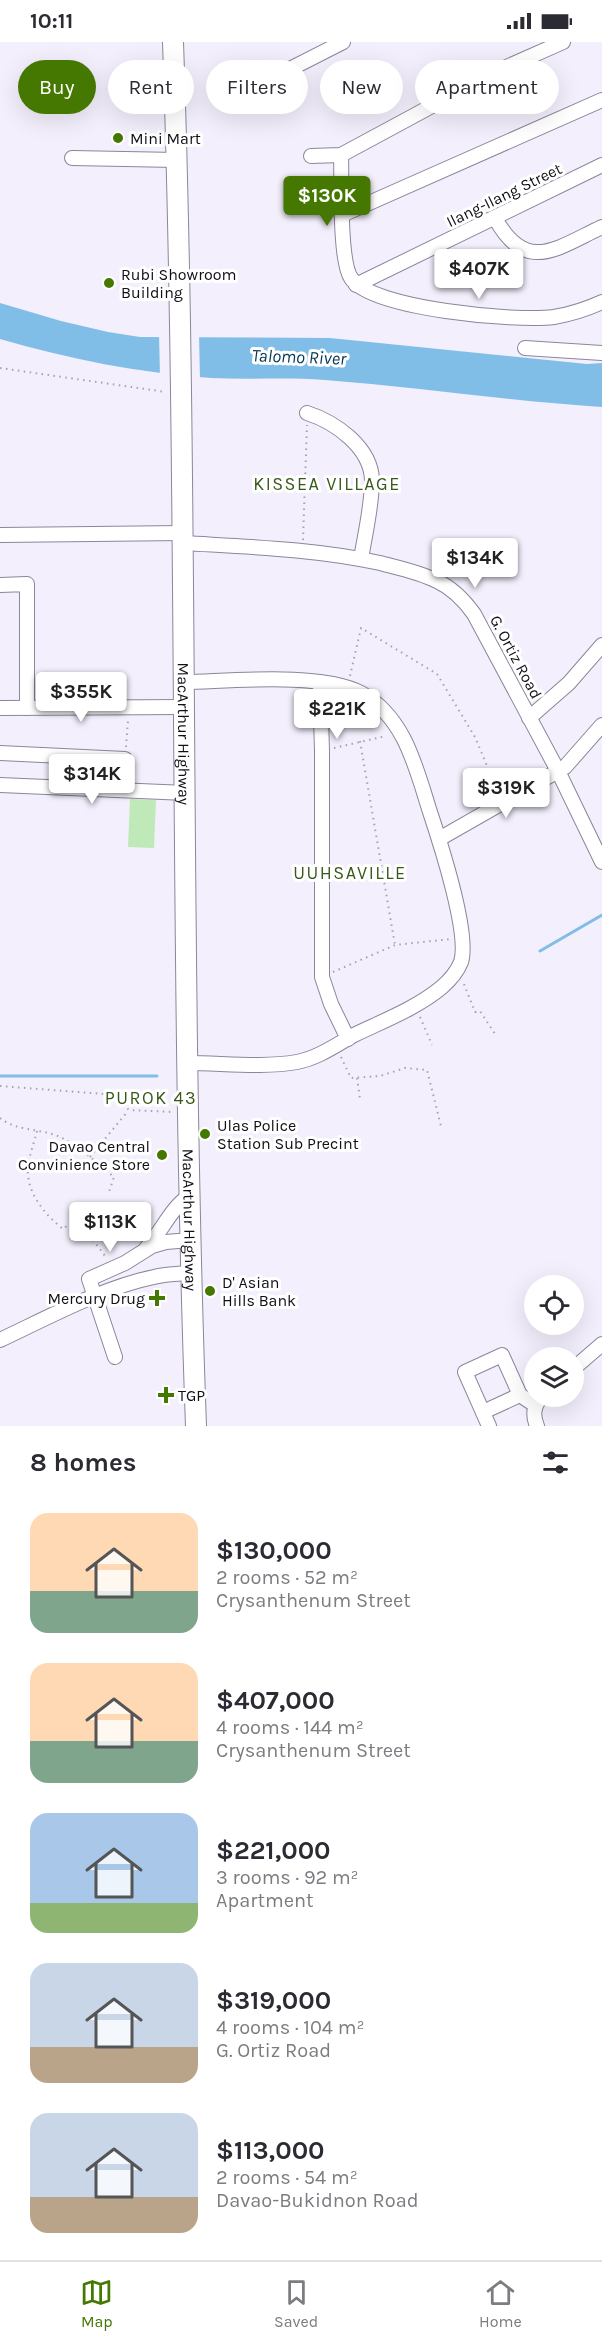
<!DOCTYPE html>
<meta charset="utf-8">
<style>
body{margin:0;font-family:Karla,sans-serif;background:#f7f7f7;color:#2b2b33;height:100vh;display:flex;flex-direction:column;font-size:22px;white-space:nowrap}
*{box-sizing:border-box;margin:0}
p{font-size:20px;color:#7c7c81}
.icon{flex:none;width:33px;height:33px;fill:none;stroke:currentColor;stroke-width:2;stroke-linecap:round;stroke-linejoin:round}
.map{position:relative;height:1384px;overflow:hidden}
.details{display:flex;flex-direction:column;background:#fff;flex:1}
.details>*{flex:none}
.top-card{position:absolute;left:18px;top:18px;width:567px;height:54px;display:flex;gap:12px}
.buttons{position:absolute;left:524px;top:1233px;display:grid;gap:12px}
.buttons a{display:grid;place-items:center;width:60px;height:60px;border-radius:50%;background:#fff;box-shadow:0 6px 24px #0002;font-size:30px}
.price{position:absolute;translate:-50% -51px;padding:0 14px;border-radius:6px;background:#fff;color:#222;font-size:20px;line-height:39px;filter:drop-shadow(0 2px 3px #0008)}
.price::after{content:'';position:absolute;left:50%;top:36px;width:18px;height:14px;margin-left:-9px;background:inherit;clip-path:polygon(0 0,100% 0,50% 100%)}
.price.active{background:#457801;color:#fff}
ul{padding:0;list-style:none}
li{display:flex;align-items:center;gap:18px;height:150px;padding:0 30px}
li span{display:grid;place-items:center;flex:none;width:168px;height:120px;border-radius:18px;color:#555}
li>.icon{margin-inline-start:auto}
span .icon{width:72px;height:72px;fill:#fffc;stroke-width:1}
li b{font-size:26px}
h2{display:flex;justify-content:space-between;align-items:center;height:72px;padding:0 30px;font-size:26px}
.tag{padding:0 21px;border-radius:27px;background:#fff;box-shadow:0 6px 24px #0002;font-size:21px;line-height:54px}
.tag.active{background:#457801;color:#fff}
.status{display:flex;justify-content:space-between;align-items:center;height:42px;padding:0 30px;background:#fff;direction:ltr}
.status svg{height:16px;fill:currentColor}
.tabs{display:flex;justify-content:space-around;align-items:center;height:84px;border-top:2px solid #e1e1e2;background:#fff;font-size:16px;color:#7c7c81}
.tabs a{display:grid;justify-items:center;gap:3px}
.tabs .active{color:#457801}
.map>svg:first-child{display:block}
.green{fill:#c0e9b9}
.water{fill:#81bee7}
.pier{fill:#f3effc}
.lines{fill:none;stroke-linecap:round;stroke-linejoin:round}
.stream{stroke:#81bee7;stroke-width:3}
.minor-casing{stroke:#8d859a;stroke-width:16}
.highway-casing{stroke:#8d859a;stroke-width:22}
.path{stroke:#a6a2ad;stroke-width:2;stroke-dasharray:1.5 4.5;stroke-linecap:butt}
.minor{stroke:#fff;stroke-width:14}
.highway{stroke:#fff;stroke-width:20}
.poi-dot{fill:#457801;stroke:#fff;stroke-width:2}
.labels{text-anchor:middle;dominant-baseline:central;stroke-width:6;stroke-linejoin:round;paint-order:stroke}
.poi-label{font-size:16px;fill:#110e15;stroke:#fff;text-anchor:start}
.street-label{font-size:16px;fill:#110e15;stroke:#fff}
.water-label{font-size:18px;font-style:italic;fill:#053854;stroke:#fff}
.neighbourhood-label{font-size:18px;letter-spacing:1.5px;fill:#375818;stroke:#fff}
</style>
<div class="status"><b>10:11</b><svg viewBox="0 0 49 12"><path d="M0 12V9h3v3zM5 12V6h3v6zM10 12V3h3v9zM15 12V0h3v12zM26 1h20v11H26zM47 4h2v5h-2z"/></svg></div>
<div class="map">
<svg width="602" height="1384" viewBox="0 0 602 1384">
<rect width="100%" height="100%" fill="#f3effc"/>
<polygon class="green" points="130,757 156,758 154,806 128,805"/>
<path class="water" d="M0 261 61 279 108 290 140 295 330 296 587 322 602 321V365C509 359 417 345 325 338 287 335 249 338 211 336 139 331 69 317 0 297Z"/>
<polygon class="pier" points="159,291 199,291 200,338 160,335"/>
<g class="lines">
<g class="stream">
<polyline points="540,909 602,873"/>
<polyline points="0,1034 157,1034"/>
</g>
<g class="minor-casing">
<g id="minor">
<polyline points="288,28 343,0"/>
<path d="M341 113C342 138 339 218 351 236 371 267 517 280 554 275 571 272 587 267 602 260"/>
<polyline points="311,114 341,113 493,31 563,0"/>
<polyline points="72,116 177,118"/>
<polyline points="342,173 602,58"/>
<path d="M495 176C526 233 557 206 602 185"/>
<polyline points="356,243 602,123"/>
<polyline points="525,306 602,311"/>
<path d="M307 371C335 380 371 405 372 438 372 464 365 492 361 517"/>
<polyline points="0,493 184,491"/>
<path d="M184 501C250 505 316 507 380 521 399 526 419 530 437 539 452 546 464 558 474 572L558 729 602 820"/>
<polyline points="0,543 27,542 27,666"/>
<path d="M185 640C232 639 321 630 361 651 405 675 416 726 430 770 440 800 470 892 461 920 457 930 450 938 442 945 417 966 383 979 354 993 336 1003 318 1016 297 1020 263 1026 222 1021 188 1021"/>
<polyline points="320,640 322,709 322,935 331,962 348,997"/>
<polyline points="0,666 186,665"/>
<polyline points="529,676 569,641 602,603"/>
<polyline points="0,711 125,717"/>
<polyline points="0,743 186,751"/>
<polyline points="439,797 565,725 602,683"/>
<path d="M147 1205C162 1189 171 1166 189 1154"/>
<path d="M0 1298C47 1276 104 1245 154 1235 166 1232 178 1232 191 1231"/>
<polyline points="115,1315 89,1237 125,1221 152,1204 166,1200 190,1198"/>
<polyline points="573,1327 602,1302"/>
<polyline points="483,1370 520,1353"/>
<polyline points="489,1384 465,1330 502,1313 520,1353 535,1363"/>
<path d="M537 1384C532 1372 534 1364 542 1354"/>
</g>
</g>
<g class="highway-casing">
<g id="highway">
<path id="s1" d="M173 0C189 461 179 923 196 1384"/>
</g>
</g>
<g class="path">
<polyline points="0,326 166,350"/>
<polyline points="303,498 307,383"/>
<polyline points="350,634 361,586 437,632 475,695 498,750"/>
<polyline points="360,699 395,903"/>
<polyline points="126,705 128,678"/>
<polyline points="334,706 386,694"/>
<polyline points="333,930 395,903 451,897"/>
<polyline points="464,942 475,970 480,969 495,992"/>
<polyline points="420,975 432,1003"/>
<polyline points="341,1015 351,1036 380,1034 405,1026 427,1028 441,1084"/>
<polyline points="357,1036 360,1057"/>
<polyline points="0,1044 104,1052 121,1061 129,1068 173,1070"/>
<path d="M0 1076C17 1090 43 1086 62 1096 81 1105 98 1122 114 1135L108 1153"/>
<path d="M37 1089C34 1101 29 1114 28 1126 26 1150 45 1173 63 1187L71 1180C86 1189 97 1202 107 1217"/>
<polyline points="90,1115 128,1069"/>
</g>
<use href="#minor" class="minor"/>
<use href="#highway" class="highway"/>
</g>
<g class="poi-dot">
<circle cx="118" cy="96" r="6"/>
<circle cx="109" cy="241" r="6"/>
<circle cx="205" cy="1092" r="6"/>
<circle cx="162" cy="1113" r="6"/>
<circle cx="210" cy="1249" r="6"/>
<path d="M154 1247h6v6h6v6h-6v6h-6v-6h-6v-6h6z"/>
<path d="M163 1344h6v6h6v6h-6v6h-6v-6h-6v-6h6z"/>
</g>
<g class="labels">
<g class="poi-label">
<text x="130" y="96">Mini Mart</text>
<text x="121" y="232">Rubi Showroom<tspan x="121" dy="18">Building</tspan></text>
<text x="217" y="1083">Ulas Police<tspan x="217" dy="18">Station Sub Precint</tspan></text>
<text x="150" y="1104" text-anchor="end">Davao Central<tspan x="150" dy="18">Convinience Store</tspan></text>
<text x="222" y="1240">D' Asian<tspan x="222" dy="18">Hills Bank</tspan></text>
<text x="145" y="1256" text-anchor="end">Mercury Drug</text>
<text x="178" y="1353">TGP</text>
</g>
<g class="street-label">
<text transform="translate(504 153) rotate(-26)">Ilang-Ilang Street</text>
<text transform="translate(516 615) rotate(62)">G. Ortiz Road</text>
<text stroke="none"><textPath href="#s1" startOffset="692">MacArthur Highway</textPath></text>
<text stroke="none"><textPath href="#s1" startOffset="1178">MacArthur Highway</textPath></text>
</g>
<g class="water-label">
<text transform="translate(299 315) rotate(2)">Talomo River</text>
</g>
<g class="neighbourhood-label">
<text x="327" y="442">KISSEA VILLAGE</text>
<text x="350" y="831">UUHSAVILLE</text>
<text x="151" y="1056">PUROK 43</text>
</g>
</g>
</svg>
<div class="buttons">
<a><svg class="icon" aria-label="locate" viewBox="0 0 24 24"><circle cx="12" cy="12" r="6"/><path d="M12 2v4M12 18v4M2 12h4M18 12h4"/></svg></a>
<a><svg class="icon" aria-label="layers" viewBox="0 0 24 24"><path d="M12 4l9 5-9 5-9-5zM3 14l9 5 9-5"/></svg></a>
</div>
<b class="price active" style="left:327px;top:185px">$130K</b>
<b class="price" style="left:479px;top:258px">$407K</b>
<b class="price" style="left:475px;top:547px">$134K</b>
<b class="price" style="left:81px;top:681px">$355K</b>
<b class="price" style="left:337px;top:698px">$221K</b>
<b class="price" style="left:92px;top:763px">$314K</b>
<b class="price" style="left:506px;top:777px">$319K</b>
<b class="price" style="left:110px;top:1211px">$113K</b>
<div class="top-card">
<a class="tag active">Buy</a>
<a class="tag">Rent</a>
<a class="tag">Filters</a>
<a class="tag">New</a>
<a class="tag">Apartment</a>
</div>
</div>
<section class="details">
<h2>8 homes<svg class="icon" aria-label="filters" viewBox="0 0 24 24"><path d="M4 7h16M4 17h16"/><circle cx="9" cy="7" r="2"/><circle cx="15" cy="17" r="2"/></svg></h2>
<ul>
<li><span style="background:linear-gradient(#ffd9b3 65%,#7fa58c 0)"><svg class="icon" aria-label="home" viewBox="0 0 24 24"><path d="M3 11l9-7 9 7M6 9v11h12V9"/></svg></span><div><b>$130,000</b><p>2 rooms · 52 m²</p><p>Crysanthenum Street</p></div></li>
<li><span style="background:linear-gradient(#ffd9b3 65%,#7fa58c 0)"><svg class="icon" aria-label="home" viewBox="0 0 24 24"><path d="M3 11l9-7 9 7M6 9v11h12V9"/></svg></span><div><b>$407,000</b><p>4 rooms · 144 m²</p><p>Crysanthenum Street</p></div></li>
<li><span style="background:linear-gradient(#a9c7e8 75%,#8fb573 0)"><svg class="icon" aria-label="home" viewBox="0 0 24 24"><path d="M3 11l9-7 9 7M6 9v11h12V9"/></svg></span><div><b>$221,000</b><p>3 rooms · 92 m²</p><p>Apartment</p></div></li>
<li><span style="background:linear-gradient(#c9d6e8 70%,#b9a48a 0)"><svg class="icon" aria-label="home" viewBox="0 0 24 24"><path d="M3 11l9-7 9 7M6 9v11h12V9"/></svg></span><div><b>$319,000</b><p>4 rooms · 104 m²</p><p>G. Ortiz Road</p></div></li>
<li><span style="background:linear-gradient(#c9d6e8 70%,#b9a48a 0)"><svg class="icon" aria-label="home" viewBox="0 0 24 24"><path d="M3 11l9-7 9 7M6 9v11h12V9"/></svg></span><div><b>$113,000</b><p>2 rooms · 54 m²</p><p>Davao-Bukidnon Road</p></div></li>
</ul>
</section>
<nav class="tabs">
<a class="active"><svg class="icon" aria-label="map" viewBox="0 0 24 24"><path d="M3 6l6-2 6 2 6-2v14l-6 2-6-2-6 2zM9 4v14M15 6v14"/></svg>Map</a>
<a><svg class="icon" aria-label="saved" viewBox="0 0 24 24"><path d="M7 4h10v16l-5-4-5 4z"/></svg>Saved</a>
<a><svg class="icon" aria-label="home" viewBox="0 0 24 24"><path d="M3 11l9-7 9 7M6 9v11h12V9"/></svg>Home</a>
</nav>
